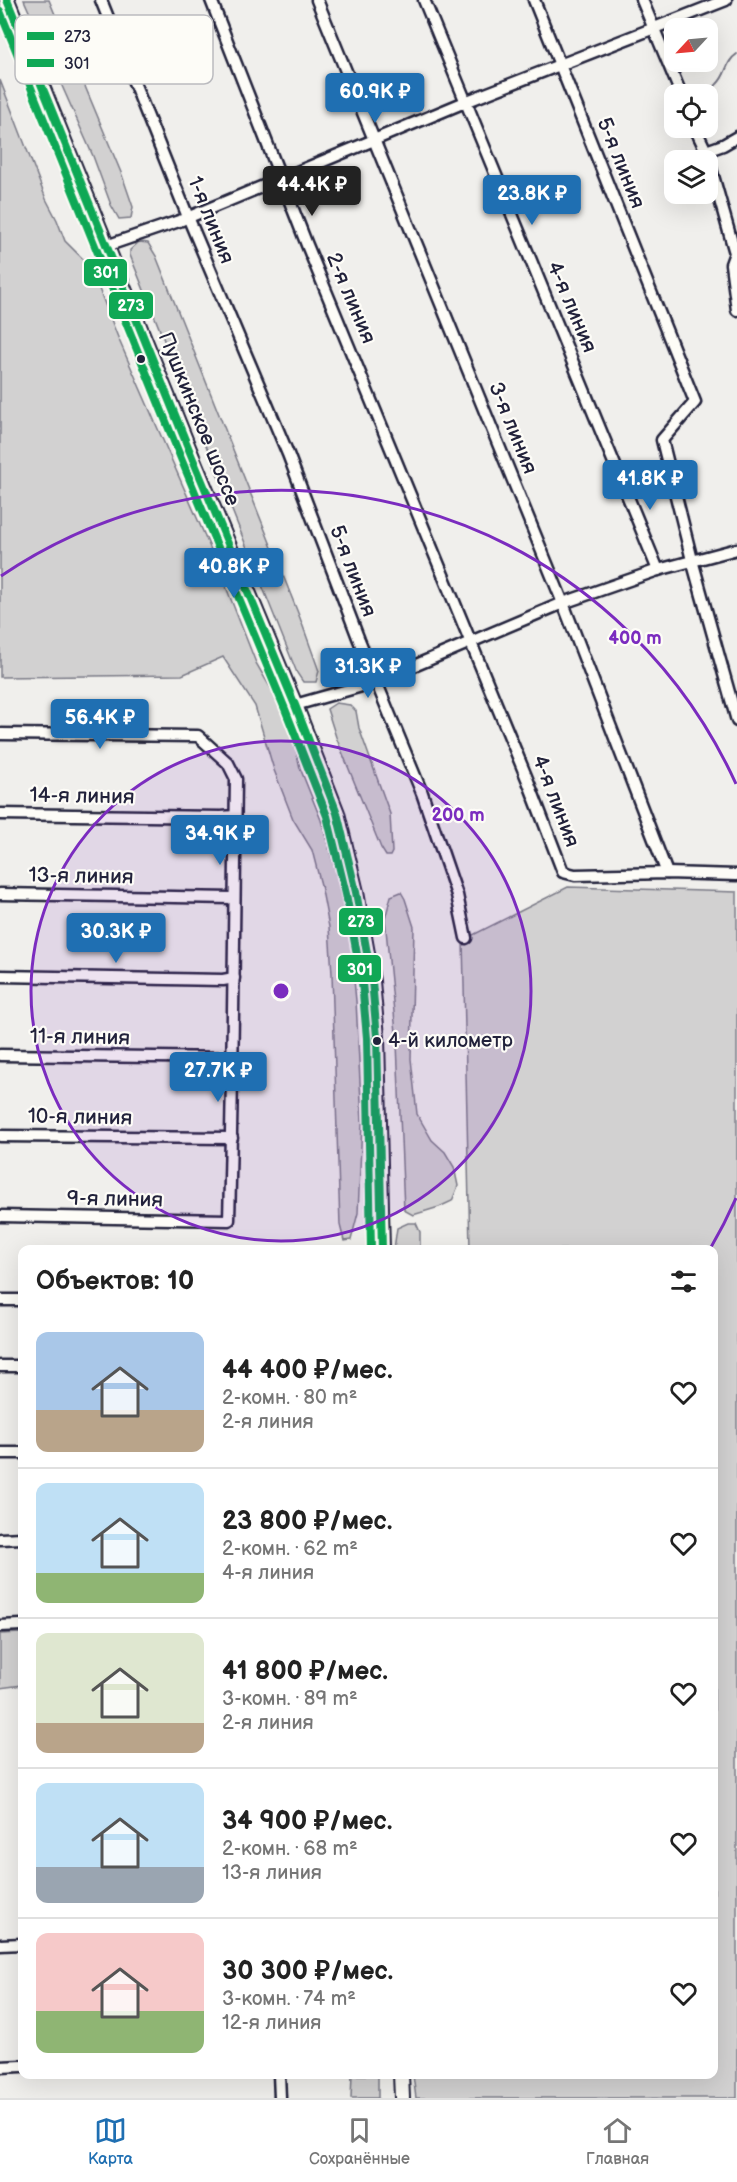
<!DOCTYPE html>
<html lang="ru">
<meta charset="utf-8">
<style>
body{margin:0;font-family:"Balsamiq Sans",sans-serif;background:#f2f2f2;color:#222;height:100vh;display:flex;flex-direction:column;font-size:22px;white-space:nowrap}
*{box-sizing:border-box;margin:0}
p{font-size:20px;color:#767676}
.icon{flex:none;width:33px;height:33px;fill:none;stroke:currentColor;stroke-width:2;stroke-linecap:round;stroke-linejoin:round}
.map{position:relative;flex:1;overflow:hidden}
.sheet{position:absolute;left:18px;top:1245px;width:700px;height:834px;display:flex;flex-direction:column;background:#fff;border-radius:12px;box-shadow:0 6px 24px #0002}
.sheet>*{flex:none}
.needle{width:39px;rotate:244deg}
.buttons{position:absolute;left:664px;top:18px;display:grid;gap:12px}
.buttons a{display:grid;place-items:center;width:54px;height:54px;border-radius:12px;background:#fff;box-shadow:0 6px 24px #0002;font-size:30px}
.price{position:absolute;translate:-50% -51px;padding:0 14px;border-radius:6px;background:#1f6fb2;color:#fff;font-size:20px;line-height:39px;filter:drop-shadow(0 2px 3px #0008)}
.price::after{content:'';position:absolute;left:50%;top:36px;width:18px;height:14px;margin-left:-9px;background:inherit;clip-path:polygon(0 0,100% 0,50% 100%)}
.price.current{background:#222;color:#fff}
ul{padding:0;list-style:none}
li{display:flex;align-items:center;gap:18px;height:150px;padding:0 18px}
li+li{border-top:2px solid #e0e0e0}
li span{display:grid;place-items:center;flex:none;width:168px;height:120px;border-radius:12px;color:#555}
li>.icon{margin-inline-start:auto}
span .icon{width:72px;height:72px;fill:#fffc;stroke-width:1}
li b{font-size:26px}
h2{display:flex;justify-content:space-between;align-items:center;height:72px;padding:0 18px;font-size:26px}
.tab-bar{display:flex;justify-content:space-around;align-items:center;height:84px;border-top:2px solid #e0e0e0;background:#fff;font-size:16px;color:#767676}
.tab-bar a{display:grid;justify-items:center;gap:3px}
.tab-bar .current{color:#1f6fb2}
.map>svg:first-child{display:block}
.green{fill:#d2d1d1;stroke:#7a7a86;stroke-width:1.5}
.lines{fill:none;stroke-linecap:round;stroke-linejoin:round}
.stream{stroke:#737381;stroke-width:2}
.minor-casing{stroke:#22223b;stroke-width:15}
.major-casing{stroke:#22223b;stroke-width:18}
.minor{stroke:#fdfcf7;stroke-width:10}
.major{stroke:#fdfcf7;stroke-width:14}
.bus-1-casing{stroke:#fdfcf7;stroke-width:12}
.bus-2-casing{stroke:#fdfcf7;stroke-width:12}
.bus-1{stroke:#10a855;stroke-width:8}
.bus-2{stroke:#10a855;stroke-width:8}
.ring{fill:none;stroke:#7b2cbf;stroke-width:3}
.bus-dot{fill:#22223b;stroke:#fdfcf7;stroke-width:2}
.labels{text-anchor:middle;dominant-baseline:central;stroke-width:4.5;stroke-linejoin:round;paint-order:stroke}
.bus-label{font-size:20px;fill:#22223b;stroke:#fdfcf7;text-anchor:start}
.street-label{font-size:21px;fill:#22223b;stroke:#fdfcf7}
.key{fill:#fdfcf7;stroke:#bbbbbf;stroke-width:1.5}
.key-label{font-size:16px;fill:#22223b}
.centre{fill:#7b2cbf;stroke:#fdfcf7;stroke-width:3}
.ring-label{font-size:18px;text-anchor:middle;font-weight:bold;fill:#7b2cbf;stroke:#fdfcf7;stroke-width:4.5;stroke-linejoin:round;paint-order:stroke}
.line-badge{stroke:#fdfcf7;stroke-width:2}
.badge-label{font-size:16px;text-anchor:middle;font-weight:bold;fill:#fff}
</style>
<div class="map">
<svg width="737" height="2098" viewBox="0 0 737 2098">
<rect width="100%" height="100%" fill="#f0efec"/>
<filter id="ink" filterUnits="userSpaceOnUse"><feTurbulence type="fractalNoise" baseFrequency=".0167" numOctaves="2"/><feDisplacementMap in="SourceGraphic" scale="12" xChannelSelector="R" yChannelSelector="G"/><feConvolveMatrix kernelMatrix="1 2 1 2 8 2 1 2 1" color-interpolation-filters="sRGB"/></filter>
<g filter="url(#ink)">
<g class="green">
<polygon points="24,0 49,0 122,175 133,207 131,218 119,219 111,205 93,156"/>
<polygon points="0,80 46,199 57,220 65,241 90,266 119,340 215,559 256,663 289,720 300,768 321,820 348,917 356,1001 362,1123 358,1213 351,1240 344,1241 340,1225 332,974 329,927 321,885 312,850 293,819 274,770 255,706 223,657 182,675 0,677"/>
<polygon points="139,242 148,243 156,256 300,618 319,671 316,682 303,682 297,673 130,255 130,250"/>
<polygon points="336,703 350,705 356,711 359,728 390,814 392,852 390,856 386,856 381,848 336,737 327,709"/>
<polygon points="568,887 737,892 737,2098 416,2098 413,2075 714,2074 714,1250 470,1249 463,940"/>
<polygon points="401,892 405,899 414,927 411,1059 417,1114 432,1140 445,1152 454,1167 458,1186 452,1201 439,1207 413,1215 404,1210 397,1043 385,919 391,896"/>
<polygon points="408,1223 416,1223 420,1232 420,1249 394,1249 397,1228"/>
<polygon points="22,1633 22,1685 0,1688 0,1634"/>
<polygon points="352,2075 378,2075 378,2098 351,2098"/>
</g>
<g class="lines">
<path class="stream" d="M706 94C709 90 714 88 717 84 727 75 725 62 737 54"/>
<g class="minor-casing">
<g id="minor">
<polyline points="101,0 188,217 288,454 359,640 422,793 457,895 466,938"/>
<polyline points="211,0 307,245 528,781 563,872 575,875 667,873 737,875"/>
<polyline points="317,0 563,603 667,873"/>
<polyline points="424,0 658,570"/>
<polyline points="534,0 695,402 662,440 692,560 737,721"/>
<polyline points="642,0 681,94"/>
<polyline points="695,128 706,151 735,253 731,264 737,310"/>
<polyline points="706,151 723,145 737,137"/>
<polyline points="106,246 182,220 465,102 726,0"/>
<polyline points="295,705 376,682 563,603 658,570 737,549"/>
<path d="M0 734 198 736 228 763 236 779C234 926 233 1073 229 1220L0 1216"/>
<polyline points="0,814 221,817 235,816"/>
<polyline points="0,894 233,898"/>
<polyline points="0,976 223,980 234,978"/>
<polyline points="0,1055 231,1058"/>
<polyline points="0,1136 232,1138"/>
<polyline points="0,1300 22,1300"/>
<polyline points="0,1366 22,1366"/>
<polyline points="0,1453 22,1453"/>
<polyline points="0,1539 22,1538"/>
<polyline points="0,1626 22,1625"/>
<polyline points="0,1945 22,1944"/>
<polyline points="0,2067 22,2066"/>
<polyline points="279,2074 280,2098"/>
</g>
</g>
<g class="major-casing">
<g id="major">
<polyline points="7,0 192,457 295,705 337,813 356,892 372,981 377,1037 382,1250"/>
<polyline points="401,2074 402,2098"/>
</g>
</g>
<use href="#minor" class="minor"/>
<use href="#major" class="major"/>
<g class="bus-1-casing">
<polyline id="bus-1" points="7,0 192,457 295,705 337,813 356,892 372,981 377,1037 382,1250"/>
</g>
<g class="bus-2-casing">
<polyline id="bus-2" points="0,11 182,461 285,709 327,816 346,894 362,982 367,1038 371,1250"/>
</g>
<use href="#bus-1" class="bus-1"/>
<use href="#bus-2" class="bus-2"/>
</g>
</g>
<circle cx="281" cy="991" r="250" fill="#7b2cbf" fill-opacity=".12"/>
<g class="ring">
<circle cx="281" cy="991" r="250"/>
<path d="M736 1198A500 500 0 0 1 710 1249M1 576A500 500 0 0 1 736 784"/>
</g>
<g class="bus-dot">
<circle cx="141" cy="359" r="5"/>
<circle cx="377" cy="1041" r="5"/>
</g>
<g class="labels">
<g class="bus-label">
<text x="388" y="1041">4-й километр</text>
</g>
<g class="street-label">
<text transform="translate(621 163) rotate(68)">5-я линия</text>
<text transform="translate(211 220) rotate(68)">1-я линия</text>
<text transform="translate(351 298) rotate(67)">2-я линия</text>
<text transform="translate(572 307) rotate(67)">4-я линия</text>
<text transform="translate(199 419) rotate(68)">Пушкинское шоссе</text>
<text transform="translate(513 428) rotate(68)">3-я линия</text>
<text transform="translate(353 571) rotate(69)">5-я линия</text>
<text transform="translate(82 796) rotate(1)">14-я линия</text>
<text transform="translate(556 801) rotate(69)">4-я линия</text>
<text transform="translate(81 876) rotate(1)">13-я линия</text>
<text transform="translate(80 1037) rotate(1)">11-я линия</text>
<text transform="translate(80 1117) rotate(1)">10-я линия</text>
<text transform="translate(115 1199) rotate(1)">9-я линия</text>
</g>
</g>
<rect x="15" y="15" width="198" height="69" rx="9" class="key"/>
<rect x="27" y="32" width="27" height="8" fill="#10a855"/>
<rect x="27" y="59" width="27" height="8" fill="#10a855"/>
<g class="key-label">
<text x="64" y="42">273</text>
<text x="64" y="69">301</text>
</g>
<circle cx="281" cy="991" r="9" class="centre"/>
<g class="ring-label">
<text x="635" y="644">400 m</text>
<text x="458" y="821">200 m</text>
</g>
<g class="line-badge">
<rect x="83" y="258" width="45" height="29" rx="6" fill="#10a855"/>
<rect x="108" y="291" width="46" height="29" rx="6" fill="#10a855"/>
<rect x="338" y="907" width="46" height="29" rx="6" fill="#10a855"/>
<rect x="337" y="954" width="45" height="29" rx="6" fill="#10a855"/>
</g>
<g class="badge-label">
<text x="106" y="278">301</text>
<text x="131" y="311">273</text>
<text x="361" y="927">273</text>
<text x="360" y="975">301</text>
</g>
</svg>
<div class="buttons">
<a><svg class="needle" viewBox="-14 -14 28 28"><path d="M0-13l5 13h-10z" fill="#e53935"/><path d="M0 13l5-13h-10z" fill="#767676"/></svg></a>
<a><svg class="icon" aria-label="locate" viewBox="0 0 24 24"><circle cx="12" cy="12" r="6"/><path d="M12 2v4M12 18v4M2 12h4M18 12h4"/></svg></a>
<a><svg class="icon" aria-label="layers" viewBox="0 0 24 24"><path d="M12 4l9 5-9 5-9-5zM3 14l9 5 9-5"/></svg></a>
</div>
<b class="price" style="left:375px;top:124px">60.9K ₽</b>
<b class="price current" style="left:312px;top:217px">44.4K ₽</b>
<b class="price" style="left:532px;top:226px">23.8K ₽</b>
<b class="price" style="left:650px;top:511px">41.8K ₽</b>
<b class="price" style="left:234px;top:599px">40.8K ₽</b>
<b class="price" style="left:368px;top:699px">31.3K ₽</b>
<b class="price" style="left:100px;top:750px">56.4K ₽</b>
<b class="price" style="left:220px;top:866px">34.9K ₽</b>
<b class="price" style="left:116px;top:964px">30.3K ₽</b>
<b class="price" style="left:218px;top:1103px">27.7K ₽</b>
<section class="sheet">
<h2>Объектов: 10<svg class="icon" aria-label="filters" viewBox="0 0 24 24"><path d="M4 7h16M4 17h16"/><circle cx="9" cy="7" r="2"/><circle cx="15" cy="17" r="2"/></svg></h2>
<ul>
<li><span style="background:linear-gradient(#a9c7e8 65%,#b9a48a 0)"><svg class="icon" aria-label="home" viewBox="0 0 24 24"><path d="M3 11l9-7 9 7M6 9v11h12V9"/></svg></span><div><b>44 400 ₽/мес.</b><p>2-комн. · 80 m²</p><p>2-я линия</p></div><svg class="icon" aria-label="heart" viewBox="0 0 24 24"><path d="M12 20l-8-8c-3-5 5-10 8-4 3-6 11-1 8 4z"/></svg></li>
<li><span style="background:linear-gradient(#bfe0f5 75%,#8fb573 0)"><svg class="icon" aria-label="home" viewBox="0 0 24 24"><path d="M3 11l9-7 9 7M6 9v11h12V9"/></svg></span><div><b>23 800 ₽/мес.</b><p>2-комн. · 62 m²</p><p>4-я линия</p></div><svg class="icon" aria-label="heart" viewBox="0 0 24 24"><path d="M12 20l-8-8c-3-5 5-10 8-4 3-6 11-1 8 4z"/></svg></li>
<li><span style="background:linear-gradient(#dfe7d0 75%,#b9a48a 0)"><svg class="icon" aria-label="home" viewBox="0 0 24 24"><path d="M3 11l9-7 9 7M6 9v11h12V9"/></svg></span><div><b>41 800 ₽/мес.</b><p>3-комн. · 89 m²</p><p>2-я линия</p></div><svg class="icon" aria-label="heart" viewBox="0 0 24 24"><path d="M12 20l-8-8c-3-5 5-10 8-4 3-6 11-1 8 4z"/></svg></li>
<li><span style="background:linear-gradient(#bfe0f5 70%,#9aa5b1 0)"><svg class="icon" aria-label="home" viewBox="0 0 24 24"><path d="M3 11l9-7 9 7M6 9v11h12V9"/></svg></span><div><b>34 900 ₽/мес.</b><p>2-комн. · 68 m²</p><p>13-я линия</p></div><svg class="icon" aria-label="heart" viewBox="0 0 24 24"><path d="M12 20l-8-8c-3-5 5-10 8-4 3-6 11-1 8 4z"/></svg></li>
<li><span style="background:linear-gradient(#f6c9c9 65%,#8fb573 0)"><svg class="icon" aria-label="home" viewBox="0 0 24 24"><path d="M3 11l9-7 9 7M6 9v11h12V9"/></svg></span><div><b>30 300 ₽/мес.</b><p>3-комн. · 74 m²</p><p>12-я линия</p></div><svg class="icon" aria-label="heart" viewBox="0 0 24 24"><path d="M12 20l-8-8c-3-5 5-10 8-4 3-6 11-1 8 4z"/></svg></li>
</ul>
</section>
</div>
<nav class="tab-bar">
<a class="current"><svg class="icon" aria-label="map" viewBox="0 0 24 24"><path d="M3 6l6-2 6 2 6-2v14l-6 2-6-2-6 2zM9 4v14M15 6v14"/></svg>Карта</a>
<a><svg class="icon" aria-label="saved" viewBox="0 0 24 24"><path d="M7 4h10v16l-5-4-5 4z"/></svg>Сохранённые</a>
<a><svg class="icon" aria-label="home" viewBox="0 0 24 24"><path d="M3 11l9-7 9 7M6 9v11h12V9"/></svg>Главная</a>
</nav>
